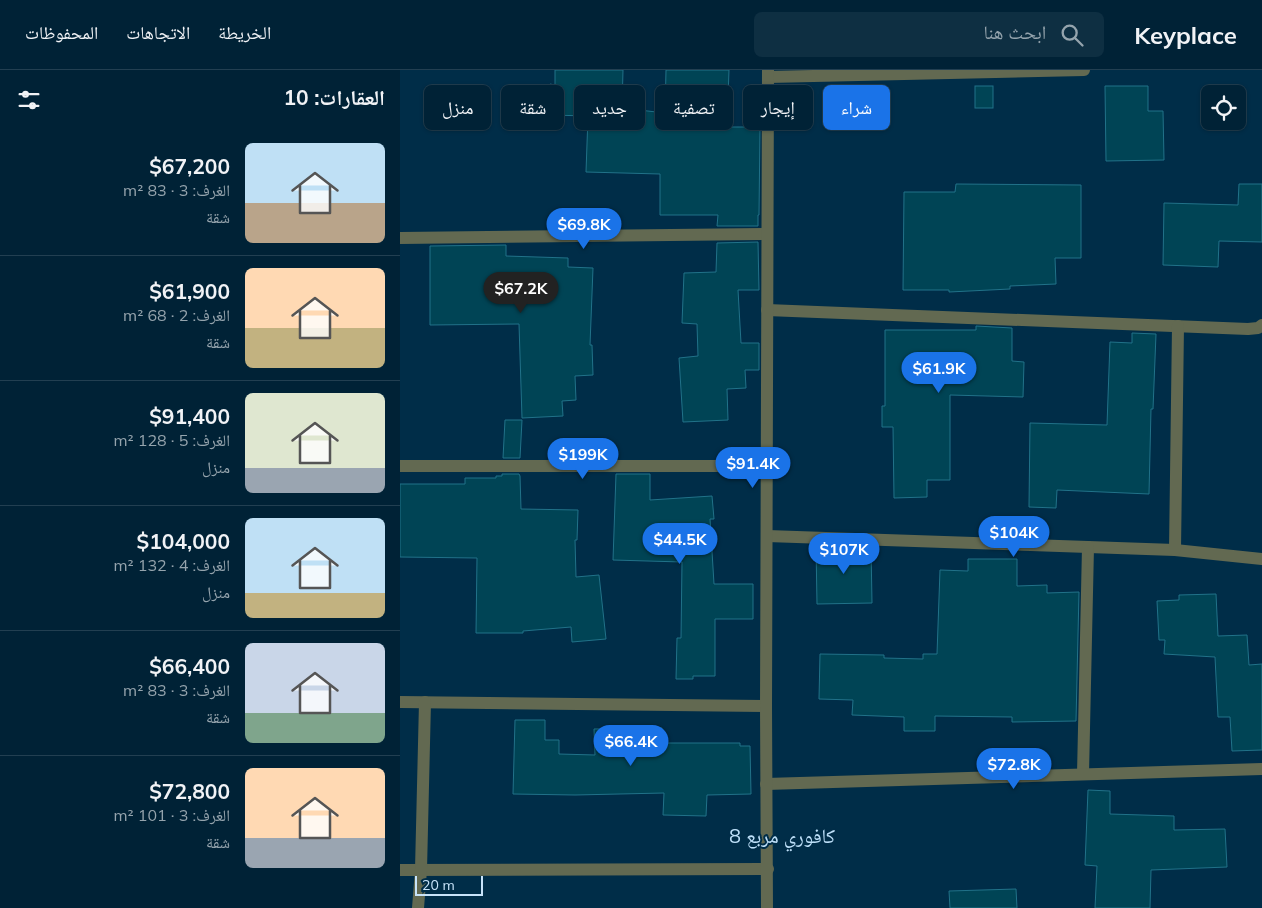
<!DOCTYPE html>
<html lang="ar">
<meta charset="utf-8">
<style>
body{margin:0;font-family:Mulish,"Noto Naskh Arabic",sans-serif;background:#0e2f42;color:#f1f3f6;direction:rtl;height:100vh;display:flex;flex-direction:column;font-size:19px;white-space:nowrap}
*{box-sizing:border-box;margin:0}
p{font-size:16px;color:#95a4ad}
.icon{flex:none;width:28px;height:28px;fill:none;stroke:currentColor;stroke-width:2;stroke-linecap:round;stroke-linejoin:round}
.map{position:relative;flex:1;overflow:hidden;direction:ltr}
.drawer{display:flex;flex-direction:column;background:#002236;width:400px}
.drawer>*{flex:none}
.guide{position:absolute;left:15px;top:15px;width:475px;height:45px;direction:rtl;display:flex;gap:10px}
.tools{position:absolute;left:801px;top:15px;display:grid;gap:10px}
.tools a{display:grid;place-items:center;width:45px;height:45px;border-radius:8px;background:#002236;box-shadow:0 1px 4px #0004,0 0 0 1px #223f51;font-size:25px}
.scale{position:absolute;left:15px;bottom:12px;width:68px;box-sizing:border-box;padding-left:5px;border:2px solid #c7e3f9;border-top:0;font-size:14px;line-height:18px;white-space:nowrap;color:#c7e3f9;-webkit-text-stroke:4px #002d48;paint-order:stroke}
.price{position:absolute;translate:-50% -42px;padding:0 11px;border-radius:18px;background:#1a73e8;color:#fff;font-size:16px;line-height:32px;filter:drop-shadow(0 1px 2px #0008)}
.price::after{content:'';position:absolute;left:50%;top:30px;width:15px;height:11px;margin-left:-8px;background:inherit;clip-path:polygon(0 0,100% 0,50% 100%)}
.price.current{background:#222;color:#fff}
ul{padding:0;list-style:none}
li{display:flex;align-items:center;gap:15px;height:125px;padding:0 15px}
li+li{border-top:1px solid #223f51}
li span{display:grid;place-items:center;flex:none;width:140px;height:100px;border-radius:8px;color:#555}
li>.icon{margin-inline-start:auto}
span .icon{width:60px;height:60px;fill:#fffc;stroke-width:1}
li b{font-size:21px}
h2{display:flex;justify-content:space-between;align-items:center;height:60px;padding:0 15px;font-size:21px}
.chip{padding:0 18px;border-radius:8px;background:#002236;box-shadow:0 1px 4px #0004,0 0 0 1px #223f51;font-size:18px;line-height:45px}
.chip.current{background:#1a73e8;color:#fff}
header{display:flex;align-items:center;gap:30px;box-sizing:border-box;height:70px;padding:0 25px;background:#002236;border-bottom:1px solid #223f51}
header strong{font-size:24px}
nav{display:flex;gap:28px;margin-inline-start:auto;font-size:18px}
.search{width:350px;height:45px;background:#0e2f42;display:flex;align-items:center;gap:12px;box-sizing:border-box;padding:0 18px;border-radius:8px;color:#95a4ad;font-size:19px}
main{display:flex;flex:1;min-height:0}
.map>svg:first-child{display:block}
.building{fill:#045;stroke:#217289}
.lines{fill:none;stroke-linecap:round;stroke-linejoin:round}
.minor{stroke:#626951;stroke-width:12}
.labels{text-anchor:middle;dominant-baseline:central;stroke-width:4;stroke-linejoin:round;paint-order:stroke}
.neighbourhood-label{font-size:20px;fill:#bee0f9;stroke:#002d48}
</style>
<header>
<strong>Keyplace</strong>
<div class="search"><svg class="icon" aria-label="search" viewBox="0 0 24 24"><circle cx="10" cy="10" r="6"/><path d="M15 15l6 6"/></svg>ابحث هنا</div>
<nav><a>الخريطة</a><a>الاتجاهات</a><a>المحفوظات</a></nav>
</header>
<main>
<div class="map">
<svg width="862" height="838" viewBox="0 0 862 838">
<rect width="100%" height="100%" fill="#002d48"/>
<g class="building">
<polygon points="155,0 223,0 222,38 265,43 266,0 329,0 327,57 360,57 359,145 358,145 358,156 317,156 318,145 260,145 260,104 186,102 188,46 150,45 150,14 155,15"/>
<rect x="575" y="16" width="18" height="22"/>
<polygon points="705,16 748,16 748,41 763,41 764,90 706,91"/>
<polygon points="556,114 681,115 681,188 655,188 656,214 610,216 610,219 549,222 549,220 503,220 504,122 555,122"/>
<polygon points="839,114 862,114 862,172 819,171 818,197 763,195 764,133 838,135"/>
<polygon points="358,172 359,220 338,220 341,273 359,273 359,300 345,300 346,318 327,319 328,350 283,352 279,288 298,286 297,254 282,253 284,203 316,202 317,173"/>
<polygon points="106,175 106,186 168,188 168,197 193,198 190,275 192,275 193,305 175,306 176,330 162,331 163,346 122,348 119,254 30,255 30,176"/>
<polygon points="576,256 612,258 612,291 624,292 623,327 550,325 550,410 527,410 527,427 494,428 493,357 482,357 482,336 485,336 485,260 576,260"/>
<polygon points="732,263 756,264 753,339 751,339 749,424 657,420 656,438 629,437 630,353 707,355 710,272 732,273"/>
<polygon points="105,350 122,350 120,388 103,388"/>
<polygon points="102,404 119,404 120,406 121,439 178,440 177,470 175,470 176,507 199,505 206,569 172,572 171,557 123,561 123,563 76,563 77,488 0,487 0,414 65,414 65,408 96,408 96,406 102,406"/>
<polygon points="216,404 250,404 250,430 312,426 314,449 310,449 314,514 353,514 353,549 315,549 315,606 293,606 293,609 276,609 277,568 281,568 282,492 213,490"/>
<polygon points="416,476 471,478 472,533 417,534"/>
<polygon points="568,489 617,489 617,516 647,515 647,523 679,522 676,651 612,652 612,647 535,646 535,661 504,661 504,647 452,645 453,630 419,629 420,584 484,585 484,588 523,589 523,584 537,584 540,500 568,501"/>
<polygon points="816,524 818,566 847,565 849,595 862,594 862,680 832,681 830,647 818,647 815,587 764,584 765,570 759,570 757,531 779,530 779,525"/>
<polygon points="115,650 145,650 145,670 159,670 159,684 195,685 194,659 262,658 262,673 340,673 340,676 350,676 351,724 307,725 306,746 263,745 264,723 175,725 113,724"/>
<polygon points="688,720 710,721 710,744 774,746 774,760 825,759 827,797 751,800 750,838 695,838 697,796 685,795"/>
<polygon points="616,819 617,838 550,838 549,821"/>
</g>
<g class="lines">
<g class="minor">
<polyline points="368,7 684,0"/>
<polyline points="0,168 367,164"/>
<polyline points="367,240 848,259 858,258 862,255"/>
<polyline points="0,396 367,396"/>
<polyline points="367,466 775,480 862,489"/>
<polyline points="775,480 778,256"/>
<polyline points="0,632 366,636"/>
<polyline points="683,704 688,477"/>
<polyline points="366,714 862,699"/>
<polyline points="0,800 368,799"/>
<polyline points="18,838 21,800 25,632"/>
<polyline points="367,838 366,636 368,0"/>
</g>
</g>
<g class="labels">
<g class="neighbourhood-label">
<text x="382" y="765">كافوري مربع 8</text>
</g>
</g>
</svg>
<div class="tools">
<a><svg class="icon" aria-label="locate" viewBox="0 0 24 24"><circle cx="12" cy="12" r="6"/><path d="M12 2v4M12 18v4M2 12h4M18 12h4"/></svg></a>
</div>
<div class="scale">20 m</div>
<b class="price" style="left:184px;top:180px">$69.8K</b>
<b class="price current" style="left:121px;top:244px">$67.2K</b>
<b class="price" style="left:539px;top:324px">$61.9K</b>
<b class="price" style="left:183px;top:410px">$199K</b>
<b class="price" style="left:353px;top:419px">$91.4K</b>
<b class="price" style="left:614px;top:488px">$104K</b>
<b class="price" style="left:280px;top:495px">$44.5K</b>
<b class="price" style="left:444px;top:505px">$107K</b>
<b class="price" style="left:231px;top:697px">$66.4K</b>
<b class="price" style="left:614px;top:720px">$72.8K</b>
<div class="guide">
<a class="chip current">شراء</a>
<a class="chip">إيجار</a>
<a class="chip">تصفية</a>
<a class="chip">جديد</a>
<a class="chip">شقة</a>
<a class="chip">منزل</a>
</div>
</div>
<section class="drawer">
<h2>العقارات: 10<svg class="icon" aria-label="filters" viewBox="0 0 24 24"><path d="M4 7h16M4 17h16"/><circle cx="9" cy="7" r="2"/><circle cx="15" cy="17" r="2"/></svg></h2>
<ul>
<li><span style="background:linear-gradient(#bfe0f5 60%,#b9a48a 0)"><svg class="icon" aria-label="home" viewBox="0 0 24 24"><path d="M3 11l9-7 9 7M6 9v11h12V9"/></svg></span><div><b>$67,200</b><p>الغرف: 3 · 83 m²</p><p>شقة</p></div></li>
<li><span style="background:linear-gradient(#ffd9b3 60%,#c2b280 0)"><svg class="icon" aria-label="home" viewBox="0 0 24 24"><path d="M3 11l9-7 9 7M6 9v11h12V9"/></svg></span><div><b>$61,900</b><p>الغرف: 2 · 68 m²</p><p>شقة</p></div></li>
<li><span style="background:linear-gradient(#dfe7d0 75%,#9aa5b1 0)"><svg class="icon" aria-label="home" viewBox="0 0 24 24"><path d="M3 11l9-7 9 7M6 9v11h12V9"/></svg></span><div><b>$91,400</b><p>الغرف: 5 · 128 m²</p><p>منزل</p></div></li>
<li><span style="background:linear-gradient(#bfe0f5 75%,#c2b280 0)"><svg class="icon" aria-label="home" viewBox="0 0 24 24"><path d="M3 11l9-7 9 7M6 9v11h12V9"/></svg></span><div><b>$104,000</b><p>الغرف: 4 · 132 m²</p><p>منزل</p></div></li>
<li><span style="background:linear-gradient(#c9d6e8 70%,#7fa58c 0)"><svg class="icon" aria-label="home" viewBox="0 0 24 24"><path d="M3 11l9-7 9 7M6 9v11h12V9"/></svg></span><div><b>$66,400</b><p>الغرف: 3 · 83 m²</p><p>شقة</p></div></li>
<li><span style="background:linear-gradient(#ffd9b3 70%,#9aa5b1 0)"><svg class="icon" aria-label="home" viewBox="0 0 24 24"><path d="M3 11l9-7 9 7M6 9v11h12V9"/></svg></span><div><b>$72,800</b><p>الغرف: 3 · 101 m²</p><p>شقة</p></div></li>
</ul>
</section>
</main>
